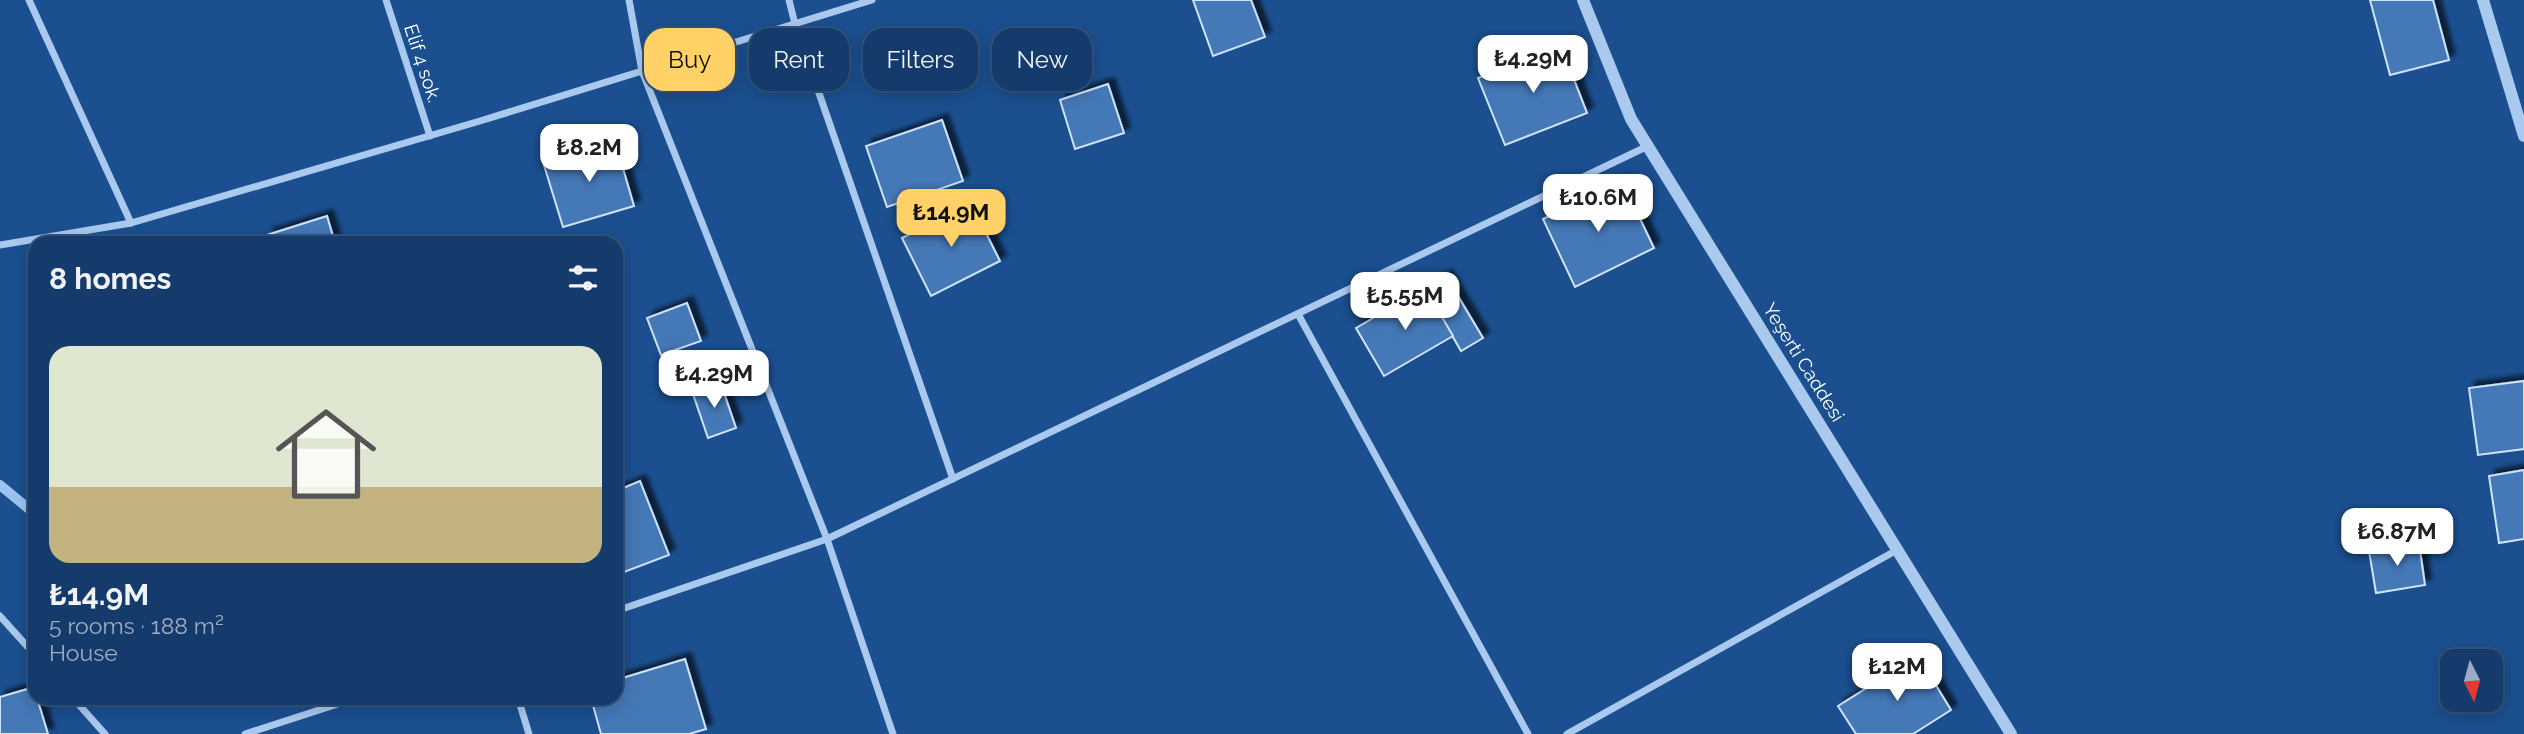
<!DOCTYPE html>
<meta charset="utf-8">
<style>
body{margin:0;font-family:Raleway,sans-serif;background:#1d4271;color:#f1f3f6;height:100vh;display:flex;flex-direction:column;font-size:26px;white-space:nowrap}
*{box-sizing:border-box;margin:0}
p{font-size:23px;color:#9dadc1}
.icon{flex:none;width:38px;height:38px;fill:none;stroke:currentColor;stroke-width:2;stroke-linecap:round;stroke-linejoin:round}
.map{position:relative;flex:1;overflow:hidden}
.sheet{position:absolute;left:28px;top:236px;width:595px;height:469px;display:flex;flex-direction:column;background:#143b6b;border-radius:21px;box-shadow:0 4px 18px #0003,0 0 0 2px #33557e}
.sheet>*{flex:none}
.top-card{position:absolute;left:644px;top:28px;width:665px;height:63px;display:flex;gap:14px}
.needle{width:46px;rotate:174deg}
.tools{position:absolute;left:2440px;top:649px;display:grid;gap:14px}
.tools a{display:grid;place-items:center;width:63px;height:63px;border-radius:14px;background:#143b6b;box-shadow:0 4px 18px #0003,0 0 0 2px #33557e;font-size:35px}
.price{position:absolute;translate:-50% -60px;padding:0 16px;border-radius:14px;background:#fff;color:#222;font-size:23px;line-height:46px;filter:drop-shadow(0 2px 4px #0008)}
.price::after{content:'';position:absolute;left:50%;top:42px;width:21px;height:16px;margin-left:-10px;background:inherit;clip-path:polygon(0 0,100% 0,50% 100%)}
.price.selected{background:#ffd166;color:#111}
ul{padding:0;list-style:none}
li{display:grid;align-content:center;gap:14px;height:371px;padding:0 21px}
li span{display:grid;place-items:center;height:217px;border-radius:21px;color:#555}
li>.icon{margin-inline-start:auto}
span .icon{width:126px;height:126px;fill:#fffc;stroke-width:1}
li b{font-size:30px}
h2{display:flex;justify-content:space-between;align-items:center;height:84px;padding:0 21px;font-size:30px}
.chip{padding:0 24px;border-radius:21px;background:#143b6b;box-shadow:0 4px 18px #0003,0 0 0 2px #33557e;font-size:24px;line-height:63px}
.chip.selected{background:#ffd166;color:#111}
.map>svg:first-child{display:block}
.lines{fill:none;stroke-linecap:round;stroke-linejoin:round}
.stream{stroke:#9cc4f0;stroke-width:10}
.building{fill:#4478b7;stroke:#cfe3fa;stroke-width:2;filter:url(#shadow)}
.minor{stroke:#a9c9ee;stroke-width:7}
.tertiary{stroke:#a9c9ee;stroke-width:12}
.labels{text-anchor:middle;dominant-baseline:central;stroke-width:6;stroke-linejoin:round;paint-order:stroke}
.street-label{font-size:19px;fill:#fff;stroke:#1b4f8f}
</style>
<div class="map">
<svg width="2524" height="734" viewBox="0 0 2524 734">
<defs>
<filter id="shadow"><feDropShadow dx="6" dy="-6" stdDeviation="2" flood-color="#0009"/></filter>
</defs>
<rect width="100%" height="100%" fill="#1b4f8f"/>
<g class="lines">
<polyline class="stream" points="0,485 35,514"/>
</g>
<g class="building">
<polygon points="1193,0 1251,0 1265,37 1213,56"/>
<polygon points="2370,0 2433,0 2449,60 2390,75"/>
<polygon points="1561,46 1587,113 1505,145 1478,78"/>
<polygon points="1108,84 1124,133 1075,149 1060,100"/>
<polygon points="942,120 963,181 887,207 866,146"/>
<polygon points="615,141 634,206 563,227 543,162"/>
<polygon points="1622,181 1654,248 1575,287 1543,219"/>
<polygon points="971,203 1000,261 931,296 902,238"/>
<polygon points="327,216 335,243 270,243 267,235"/>
<polygon points="1446,276 1483,338 1461,351 1425,288"/>
<polygon points="1425,288 1453,336 1384,376 1356,328"/>
<polygon points="687,303 701,341 661,355 647,318"/>
<polygon points="720,381 736,428 708,438 692,391"/>
<polygon points="2524,381 2524,449 2478,455 2469,388"/>
<polygon points="2524,470 2524,539 2499,543 2489,476"/>
<polygon points="640,481 669,555 616,575 616,491"/>
<polygon points="2419,543 2425,585 2376,593 2369,551"/>
<polygon points="1918,656 1951,710 1913,734 1856,734 1838,706"/>
<polygon points="685,659 706,729 689,734 601,734 591,698 616,698 616,680"/>
<polygon points="34,687 35,698 37,698 48,734 0,734 0,697"/>
</g>
<g class="lines">
<g class="minor">
<polyline points="29,0 131,223"/>
<polyline points="386,0 430,136"/>
<polyline points="629,0 642,71 827,539 893,734"/>
<polyline points="789,0 795,24 953,479"/>
<polyline points="0,245 131,223 480,121 872,0"/>
<polyline points="1298,314 1528,734"/>
<polyline points="616,611 827,539 1648,146"/>
<polyline points="0,616 35,655"/>
<polyline points="73,698 105,734"/>
<polyline points="518,698 529,734"/>
<polyline points="245,734 356,698"/>
<polyline points="1567,734 1897,550"/>
</g>
<g class="tertiary">
<polyline points="1583,0 1631,119 2011,734"/>
<polyline points="2483,0 2524,136"/>
</g>
</g>
<g class="labels">
<g class="street-label">
<text transform="translate(423 63) rotate(72)">Elif 4 sok.</text>
<text transform="translate(1804 362) rotate(58)">Yeşerti Caddesi</text>
</g>
</g>
</svg>
<div class="tools">
<a><svg class="needle" viewBox="-14 -14 28 28"><path d="M0-13l5 13h-10z" fill="#e53935"/><path d="M0 13l5-13h-10z" fill="#9dadc1"/></svg></a>
</div>
<b class="price" style="left:1533px;top:95px">₺4.29M</b>
<b class="price" style="left:589px;top:184px">₺8.2M</b>
<b class="price" style="left:1598px;top:234px">₺10.6M</b>
<b class="price selected" style="left:951px;top:249px">₺14.9M</b>
<b class="price" style="left:1405px;top:332px">₺5.55M</b>
<b class="price" style="left:714px;top:410px">₺4.29M</b>
<b class="price" style="left:2397px;top:568px">₺6.87M</b>
<b class="price" style="left:1897px;top:703px">₺12M</b>
<div class="top-card">
<a class="chip selected">Buy</a>
<a class="chip">Rent</a>
<a class="chip">Filters</a>
<a class="chip">New</a>
</div>
<section class="sheet">
<h2>8 homes<svg class="icon" aria-label="filters" viewBox="0 0 24 24"><path d="M4 7h16M4 17h16"/><circle cx="9" cy="7" r="2"/><circle cx="15" cy="17" r="2"/></svg></h2>
<ul>
<li><span style="background:linear-gradient(#dfe7d0 65%,#c2b280 0)"><svg class="icon" aria-label="home" viewBox="0 0 24 24"><path d="M3 11l9-7 9 7M6 9v11h12V9"/></svg></span><div><b>₺14.9M</b><p>5 rooms · 188 m²</p><p>House</p></div></li>
</ul>
</section>
</div>
